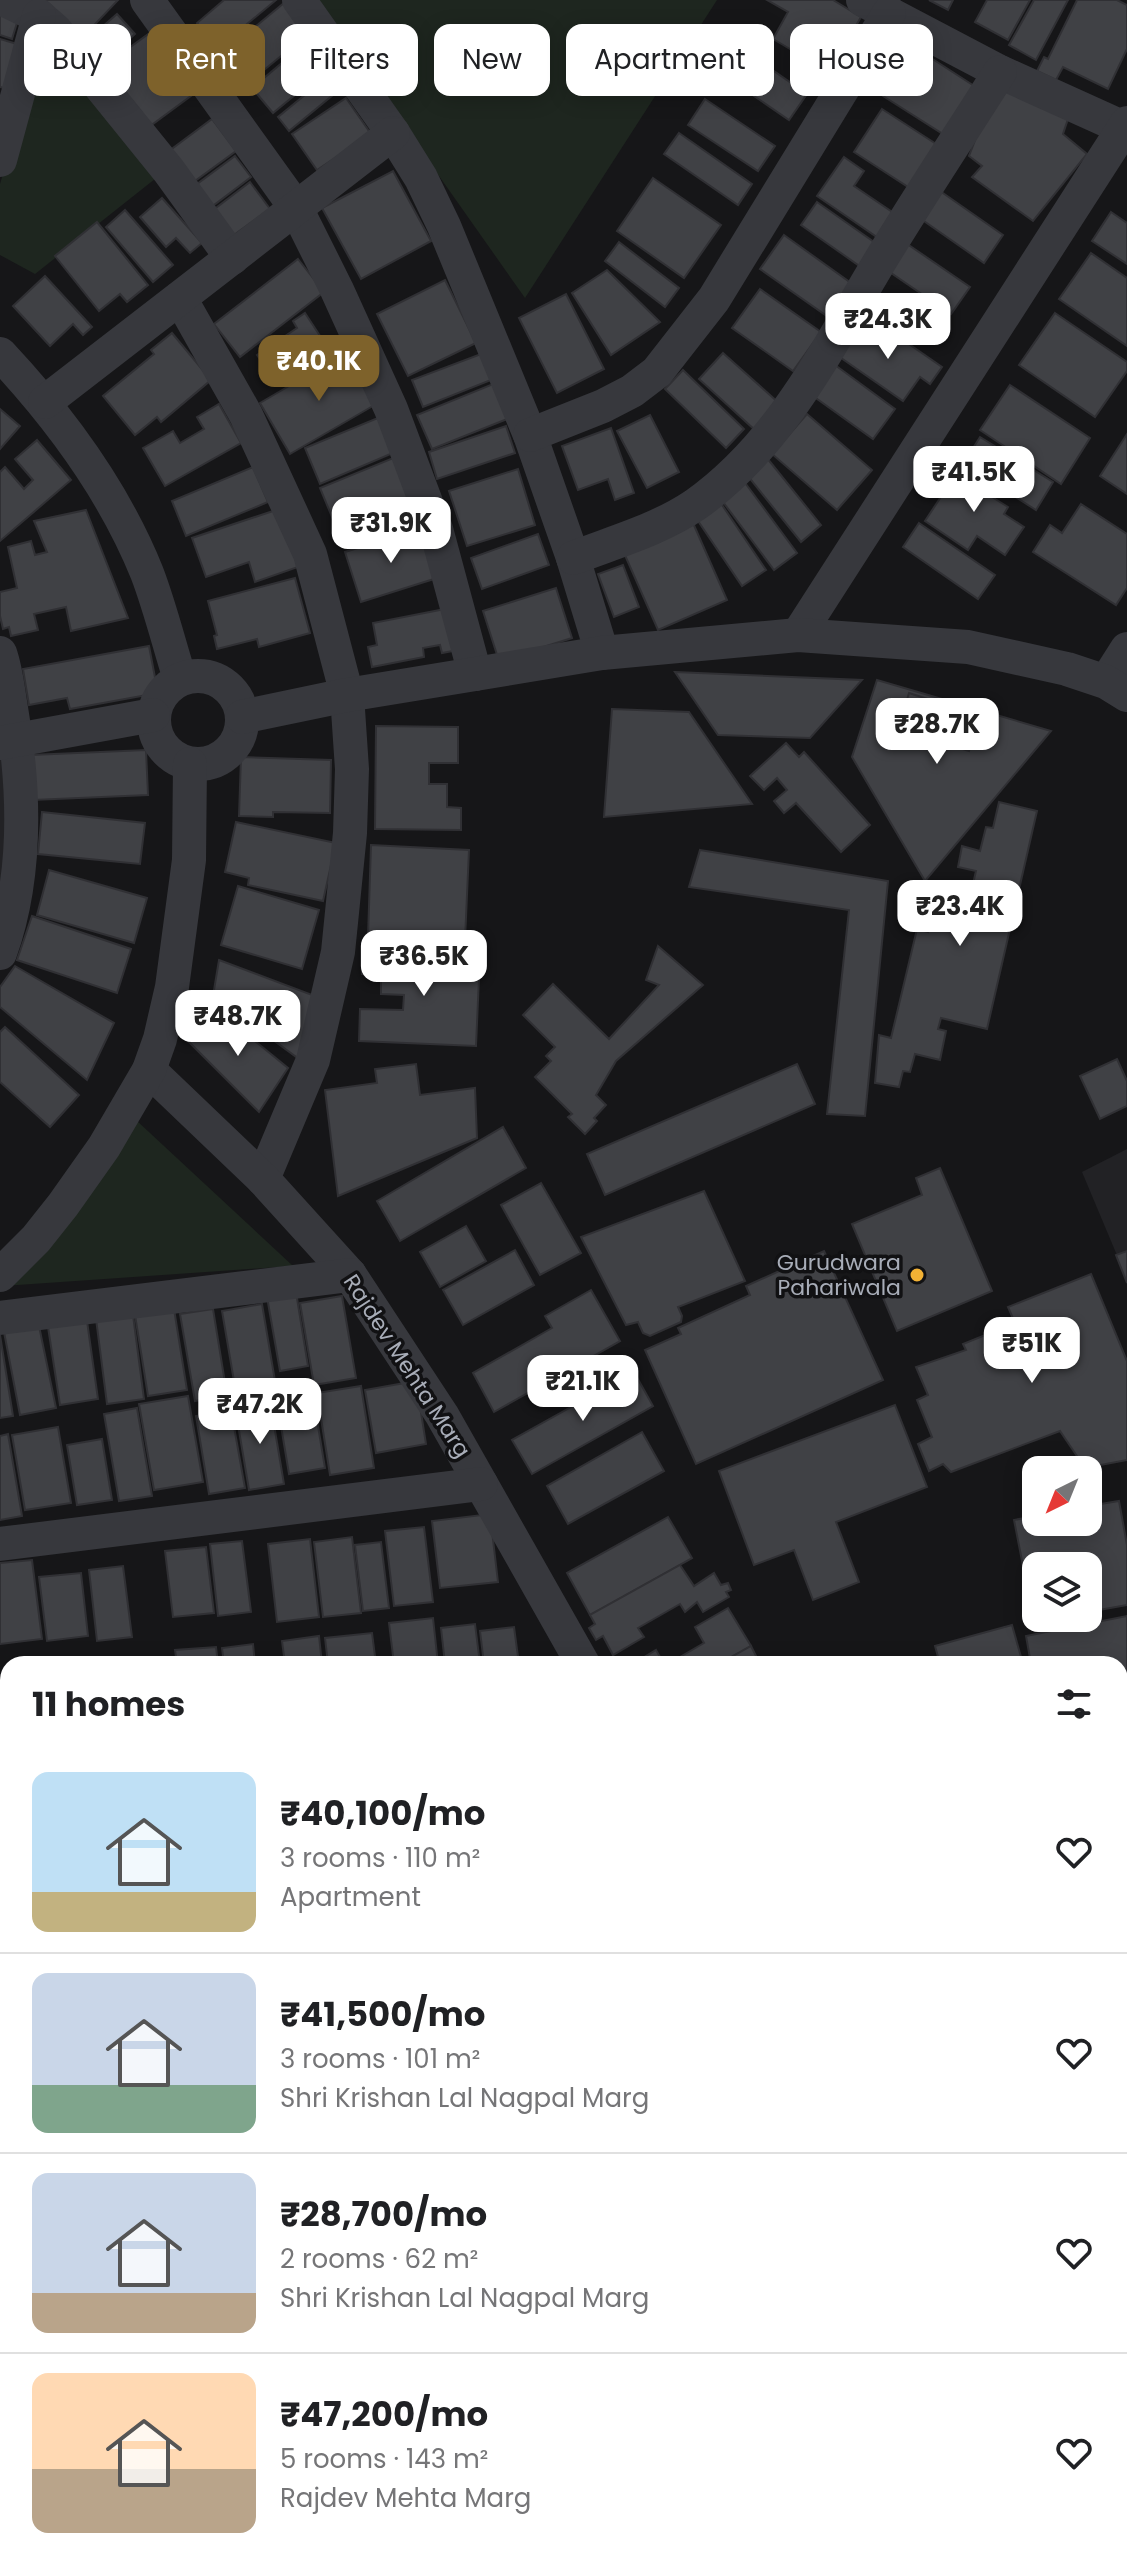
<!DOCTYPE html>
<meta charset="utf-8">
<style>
body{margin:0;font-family:Poppins,sans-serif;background:#f2f2f2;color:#202124;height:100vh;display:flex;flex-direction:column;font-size:30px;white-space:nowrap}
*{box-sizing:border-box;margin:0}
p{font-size:26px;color:#757577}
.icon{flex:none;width:44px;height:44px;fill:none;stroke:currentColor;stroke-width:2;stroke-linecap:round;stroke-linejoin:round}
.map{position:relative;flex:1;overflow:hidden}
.sheet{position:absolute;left:0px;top:1656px;width:1128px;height:912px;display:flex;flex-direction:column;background:#fff;border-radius:24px 24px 0 0;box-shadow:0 4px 20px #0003}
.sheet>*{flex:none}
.banner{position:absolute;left:24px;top:24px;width:1080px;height:72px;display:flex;gap:16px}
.needle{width:52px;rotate:223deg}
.buttons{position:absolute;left:1022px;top:1456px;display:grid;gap:16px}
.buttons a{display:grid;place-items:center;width:80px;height:80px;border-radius:16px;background:#fff;box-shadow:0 4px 20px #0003;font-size:40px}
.price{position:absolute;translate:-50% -68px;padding:0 18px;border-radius:16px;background:#fff;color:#222;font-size:26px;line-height:52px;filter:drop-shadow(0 2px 4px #0008)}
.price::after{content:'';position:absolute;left:50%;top:48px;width:24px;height:18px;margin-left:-12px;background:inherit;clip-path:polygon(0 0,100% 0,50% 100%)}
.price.selected{background:#7e622b;color:#fff}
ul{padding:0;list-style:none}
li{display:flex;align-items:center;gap:24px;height:200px;padding:0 32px}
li+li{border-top:2px solid #e0e0e0}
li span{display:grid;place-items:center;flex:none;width:224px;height:160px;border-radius:16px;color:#555}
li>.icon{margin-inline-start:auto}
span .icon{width:96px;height:96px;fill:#fffc;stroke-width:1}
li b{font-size:34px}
h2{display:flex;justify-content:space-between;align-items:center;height:96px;padding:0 32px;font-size:34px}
.tag{padding:0 28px;border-radius:16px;background:#fff;box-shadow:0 4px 20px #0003;font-size:28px;line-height:72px}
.tag.selected{background:#7e622b;color:#fff}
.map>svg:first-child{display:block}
.built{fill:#222225}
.green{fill:#1e261f}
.building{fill:#404145;stroke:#303034;stroke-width:2}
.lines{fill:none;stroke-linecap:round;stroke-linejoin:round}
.minor{stroke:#37383d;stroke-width:34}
.poi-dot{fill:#f2b134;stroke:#111113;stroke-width:3}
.labels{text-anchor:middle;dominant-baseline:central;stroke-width:7;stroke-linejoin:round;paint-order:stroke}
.poi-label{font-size:22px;fill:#a8adb8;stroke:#111113;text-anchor:end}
.street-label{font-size:22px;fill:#a8adb8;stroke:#111113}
</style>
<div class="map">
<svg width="1127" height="2568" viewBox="0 0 1127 2568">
<rect width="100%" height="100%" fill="#161618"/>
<g class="built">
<polygon points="0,659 9,765 0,922"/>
<polygon points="1127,1149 1127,1279 1082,1172"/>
<polygon points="8,2180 8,2560 299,2560 300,2568 0,2568 0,2182"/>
</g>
<g class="green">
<polygon points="315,0 717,0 525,298"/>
<polygon points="48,22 170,167 35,274 0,255 0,184"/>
<polygon points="136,1120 293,1266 3,1286"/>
<polygon points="1127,2127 1127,2568 1094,2568 1093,2560 1120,2560 1120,2131"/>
</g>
<g class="building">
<polygon points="31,0 118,0 81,39"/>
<polygon points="224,0 276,0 218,48 197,23"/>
<polygon points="767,0 833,0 861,17 829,72 773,39 788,12"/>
<polygon points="929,0 953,0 948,10"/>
<polygon points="987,0 1030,0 1008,40 975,22"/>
<polygon points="1034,0 1068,0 1036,60 1009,45"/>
<polygon points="1077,0 1117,0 1127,5 1127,49 1108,89 1063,67 1056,80 1037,71 1044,57 1048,59"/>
<polygon points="0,3 21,10 12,39 0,35"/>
<polygon points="284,3 309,33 247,84 222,54"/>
<polygon points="117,14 135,34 104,62 85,42"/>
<polygon points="154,30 199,90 142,132 97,71"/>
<polygon points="314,36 335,62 273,113 252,88"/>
<polygon points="0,39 17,44 4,88 0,87"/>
<polygon points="738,46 807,94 789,120 719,72"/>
<polygon points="914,47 985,93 954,141 883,96"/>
<polygon points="339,67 350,81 289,131 278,117"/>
<polygon points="999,78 1072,107 1063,134 1087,154 1033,221 972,177 982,166 969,156"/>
<polygon points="346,98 371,134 317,170 292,134"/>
<polygon points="705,99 775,146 758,171 688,125"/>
<polygon points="882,109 947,151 919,194 854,152"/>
<polygon points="212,119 236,151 188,186 165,154"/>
<polygon points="679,133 752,184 738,205 664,154"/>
<polygon points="235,156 251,177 206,211 189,190"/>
<polygon points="844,157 864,171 854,186 904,220 887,244 817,196"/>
<polygon points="393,171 431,241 361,279 322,208"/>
<polygon points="653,178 721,225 684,278 617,231"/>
<polygon points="250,182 270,209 227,240 208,214"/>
<polygon points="930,184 1003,235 984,263 911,212"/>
<polygon points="162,198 202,243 190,253 176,238 166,247 140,217"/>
<polygon points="817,202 884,249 868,272 801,225"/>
<polygon points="125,210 173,265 153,282 106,227"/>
<polygon points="1111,212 1127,223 1127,264 1092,241"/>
<polygon points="97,222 148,285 127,302 120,294 99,311 55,256"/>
<polygon points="784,235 858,288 834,321 760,269"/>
<polygon points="897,237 970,287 951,314 878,264"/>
<polygon points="619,242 679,288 665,307 605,261"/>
<polygon points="1091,253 1127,278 1127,346 1059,299"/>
<polygon points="298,259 324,292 240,357 214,324"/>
<polygon points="607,270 660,322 611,355 572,293"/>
<polygon points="45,276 92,327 83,335 73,324 50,346 13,306"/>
<polygon points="445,280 476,343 408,376 377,314"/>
<polygon points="760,289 821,332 793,371 732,328"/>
<polygon points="566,294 604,369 557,393 519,318"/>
<polygon points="305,313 326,345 275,380 257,355 297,328 293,321"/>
<polygon points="1055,313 1127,362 1127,371 1095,417 1019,365"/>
<polygon points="853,325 881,345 890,331 942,367 930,384 920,377 903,401 834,353"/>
<polygon points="172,333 211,380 161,422 157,417 135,435 103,396 154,354 151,350"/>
<polygon points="347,352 378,403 290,454 260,403"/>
<polygon points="723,353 780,404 756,431 699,379"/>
<polygon points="481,354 491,380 423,407 412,380"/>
<polygon points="835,365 895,409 873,439 813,396"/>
<polygon points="683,370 744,429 726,448 665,389"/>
<polygon points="498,382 512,417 432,449 417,415"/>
<polygon points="1010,385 1090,438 1061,484 980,430"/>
<polygon points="219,404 241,443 165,486 143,448 173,431 180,443 204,429 197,417"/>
<polygon points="0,409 20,426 0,449"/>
<polygon points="807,414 872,470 837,510 772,454"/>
<polygon points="385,415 400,450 320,484 305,448"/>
<polygon points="650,415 679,472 647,488 617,431"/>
<polygon points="506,426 515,453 437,479 429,452"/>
<polygon points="611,428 634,493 615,500 608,479 578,490 562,446"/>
<polygon points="1127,434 1127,494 1100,476"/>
<polygon points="980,437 1053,482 1036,510 963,464"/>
<polygon points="37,440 71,480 0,541 0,472 5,467 24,489 33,480 15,459"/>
<polygon points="403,454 425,507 342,541 320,488"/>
<polygon points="767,458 821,525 801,542 747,475"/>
<polygon points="962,465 997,489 992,497 1008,507 1004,514 1024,527 1005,555 977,536 968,550 925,521"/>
<polygon points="253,467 268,502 186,536 172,501"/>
<polygon points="518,469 535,525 467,546 449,491"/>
<polygon points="740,476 797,553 774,570 717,494"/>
<polygon points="718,499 766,570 742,586 694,515"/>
<polygon points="1081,504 1127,534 1127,588 1116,605 1033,552 1050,525 1062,533"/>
<polygon points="279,509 298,567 255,582 249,562 206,577 192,538"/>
<polygon points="86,510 128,618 71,631 66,607 34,614 38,630 11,636 9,627 3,629 0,616 0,592 17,588 8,547 31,541 35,555 47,552 34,521"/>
<polygon points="693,523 727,600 658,630 624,553"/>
<polygon points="919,523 995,575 978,599 903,547"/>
<polygon points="421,528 437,578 361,602 345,552"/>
<polygon points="538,534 549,565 482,589 471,558"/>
<polygon points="623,565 639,607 614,617 598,574"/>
<polygon points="295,578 310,633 259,647 257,639 217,649 214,636 217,635 208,601"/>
<polygon points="556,588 572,638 499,661 483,611"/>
<polygon points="445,609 453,651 442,653 440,645 423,648 424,657 372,667 368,647 377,645 373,623"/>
<polygon points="149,646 158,693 70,709 67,698 29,705 23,669"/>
<polygon points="675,672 862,680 810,738 718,735"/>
<polygon points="877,680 1051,731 925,881 852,757"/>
<polygon points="909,693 980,716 969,751 898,729"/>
<polygon points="612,709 689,712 752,804 604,817"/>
<polygon points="376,726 458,727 458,763 429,763 429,784 447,784 447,807 461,808 461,830 375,829"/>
<polygon points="786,743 799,757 804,752 870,825 841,852 796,803 784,813 774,801 787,790 777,778 764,790 750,776"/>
<polygon points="146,750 148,795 33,800 31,755"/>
<polygon points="241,757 331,760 330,813 273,812 273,817 239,816"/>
<polygon points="999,802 1037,811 987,1029 941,1018 938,1029 946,1031 940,1060 915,1054 910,1072 903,1071 899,1087 875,1083 879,1035 891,1038 917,929 928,932 934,907 940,909 946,882 972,888 976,871 958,867 962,846 980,851 986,827 993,828"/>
<polygon points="42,812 145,823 140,864 38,854"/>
<polygon points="236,822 336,843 323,901 248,885 249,878 225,872"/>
<polygon points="371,845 469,850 465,940 368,937"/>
<polygon points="700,850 888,881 865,1116 827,1114 849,910 689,887"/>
<polygon points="49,870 147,898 134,943 37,915"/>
<polygon points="238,886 319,910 302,969 221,945"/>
<polygon points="32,916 131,949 117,993 17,960"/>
<polygon points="658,946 703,985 616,1061 596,1095 606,1105 594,1118 597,1121 585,1134 568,1117 572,1114 535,1077 551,1061 546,1056 555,1047 523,1015 553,984 609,1039 659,985 646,980"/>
<polygon points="362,950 480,955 476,1046 359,1041 360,1009 403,1010 404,995 381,994 381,975 362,974"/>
<polygon points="219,960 315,996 299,1059 213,996"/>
<polygon points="15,966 114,1023 87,1080 0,1007 0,987"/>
<polygon points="211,1005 288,1068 259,1112 188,1041"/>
<polygon points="5,1027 79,1095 50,1127 0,1082 0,1032"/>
<polygon points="1117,1059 1127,1081 1127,1106 1100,1119 1080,1076"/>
<polygon points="416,1064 420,1095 475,1088 477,1138 338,1196 325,1090 377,1083 375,1069"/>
<polygon points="797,1064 815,1104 605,1195 587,1154"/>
<polygon points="503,1127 526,1168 400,1241 377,1201"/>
<polygon points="940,1168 992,1291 897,1331 852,1224 922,1195 916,1178"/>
<polygon points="541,1183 581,1253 540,1275 501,1205"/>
<polygon points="704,1191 745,1281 678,1307 682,1316 681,1322 650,1336 643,1333 638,1322 626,1325 581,1237"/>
<polygon points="466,1226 486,1261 440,1287 420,1252"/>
<polygon points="515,1250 534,1285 463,1325 443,1290"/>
<polygon points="824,1251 883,1380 696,1464 645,1350 681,1334 678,1328 750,1295 746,1286"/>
<polygon points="1127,1251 1127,1283 1116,1255"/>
<polygon points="1091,1274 1127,1361 1127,1460 1085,1468 1060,1431 951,1472 943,1464 929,1471 918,1444 932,1437 917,1400 928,1395 916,1367 966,1350 963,1344 1015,1323 1008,1307"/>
<polygon points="591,1290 620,1341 494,1412 473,1373 552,1328 545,1316"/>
<polygon points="296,1292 308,1366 280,1371 267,1297"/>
<polygon points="342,1296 356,1378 314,1385 300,1303"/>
<polygon points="262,1304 275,1381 235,1387 222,1311"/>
<polygon points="174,1309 187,1390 148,1396 135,1315"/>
<polygon points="213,1309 227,1395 195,1401 180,1314"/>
<polygon points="133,1315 144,1399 107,1404 96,1319"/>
<polygon points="87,1321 98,1399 60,1405 48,1327"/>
<polygon points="39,1326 56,1408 20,1415 4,1332"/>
<polygon points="0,1335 13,1416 0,1418"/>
<polygon points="634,1372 653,1406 532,1474 512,1440"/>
<polygon points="416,1381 426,1444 376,1453 365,1390"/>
<polygon points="361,1386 374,1468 330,1475 317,1393"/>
<polygon points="312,1390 325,1468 289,1474 276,1396"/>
<polygon points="188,1396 203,1482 154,1490 139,1404"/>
<polygon points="270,1401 284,1484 249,1490 235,1407"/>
<polygon points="895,1405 927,1487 836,1522 859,1582 813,1600 794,1550 754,1565 719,1471"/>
<polygon points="137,1408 152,1496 119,1501 104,1414"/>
<polygon points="231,1410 245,1488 209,1494 196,1416"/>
<polygon points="58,1427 71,1503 25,1510 12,1435"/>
<polygon points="642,1432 664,1471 568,1524 547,1486"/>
<polygon points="8,1434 22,1516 0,1520 0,1436"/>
<polygon points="102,1439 112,1500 77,1505 67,1445"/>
<polygon points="1119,1501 1127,1545 1127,1605 1088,1612 1088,1566 1036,1566 1036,1618 1058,1618 1034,1622 1014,1520 1036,1516 1036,1522 1088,1522 1088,1506"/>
<polygon points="490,1514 498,1582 440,1588 432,1521"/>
<polygon points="668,1517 692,1558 590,1615 567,1573"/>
<polygon points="424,1527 433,1602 394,1606 385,1531"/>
<polygon points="352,1537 361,1613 323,1617 314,1542"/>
<polygon points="310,1539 319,1617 277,1622 268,1544"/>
<polygon points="242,1541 251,1612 218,1616 210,1544"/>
<polygon points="381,1542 389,1608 363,1611 355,1545"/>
<polygon points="206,1547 214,1613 173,1617 165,1551"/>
<polygon points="32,1560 42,1639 0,1644 0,1563"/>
<polygon points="680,1565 694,1586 714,1573 721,1585 728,1583 731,1590 726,1592 729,1597 703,1612 697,1602 685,1612 680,1604 638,1628 644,1637 613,1655 603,1636 596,1640 589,1628 595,1624 590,1615"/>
<polygon points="123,1566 132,1637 97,1641 89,1570"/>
<polygon points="81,1573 88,1636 47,1641 39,1577"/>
<polygon points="728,1608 751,1646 719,1664 668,1664 704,1643 695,1627"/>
<polygon points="1127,1616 1127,1679 1120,1680 1120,1664 1031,1664 1026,1636"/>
<polygon points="433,1618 438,1664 394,1664 389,1623"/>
<polygon points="475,1624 480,1664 445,1664 441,1628"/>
<polygon points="1012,1625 1023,1664 940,1664 935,1646"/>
<polygon points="514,1627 519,1664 484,1664 480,1631"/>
<polygon points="372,1633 376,1664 328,1664 325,1638"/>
<polygon points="319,1636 322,1664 285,1664 282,1641"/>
<polygon points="253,1644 255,1664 224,1664 222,1648"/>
<polygon points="751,1646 760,1664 719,1664"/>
<polygon points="216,1647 218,1664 177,1664 175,1650"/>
<polygon points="656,1650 664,1664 633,1664"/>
<polygon points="8,1682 8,1757 0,1689 0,1683"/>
<polygon points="1120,1722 1127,1758 1127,1761 1120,1763"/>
<polygon points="1127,1965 1127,2097 1120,2100 1120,1969"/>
<polygon points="0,2010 4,2043 0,2043"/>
<polygon points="0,2085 8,2117 8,2161 0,2163"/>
<polygon points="7,2196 8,2311 0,2315 0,2199"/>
<polygon points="8,2344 8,2423 0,2427 0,2347"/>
<polygon points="0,2509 8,2528 8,2560 21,2560 25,2568 0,2568"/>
<polygon points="161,2560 229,2560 232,2568 165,2568"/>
<polygon points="288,2560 375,2560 376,2568 290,2568"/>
<polygon points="965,2560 1063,2560 1063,2568 966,2568"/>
</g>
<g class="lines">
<g class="minor">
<polyline points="5,0 39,16 55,30 169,171 232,258"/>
<polyline points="147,0 296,208 337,290 391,409 436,529 475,674"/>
<polyline points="299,0 393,133 421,178 444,226 530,435 573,558 602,653"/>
<polyline points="863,0 1000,72 1124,128"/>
<polyline points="0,160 39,16"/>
<polyline points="180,298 246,415 310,554 347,695 352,769 350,833 338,952 313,1060 263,1179"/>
<path d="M0 354C60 418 114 491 147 573 160 607 169 644 180 679"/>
<polyline points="45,402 393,133"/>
<polyline points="530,435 603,406 632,391 657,372 714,299 889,13"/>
<path d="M573 558C614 542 658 530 695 505 781 444 827 349 880 261 919 197 960 135 1000 72"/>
<polyline points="798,635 1127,123"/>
<path d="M0 653C6 670 8 690 11 708 25 789 28 875 0 953"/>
<circle cx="198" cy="720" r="44"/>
<polyline points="1106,682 1127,649"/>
<polyline points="242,717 347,695 602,653 798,635 968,647 1067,669 1106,682 1127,695"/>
<polyline points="0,743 153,715"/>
<polyline points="149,1070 263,1179 350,1275 442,1415 583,1664"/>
<polyline points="0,1275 36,1239 63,1205 104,1147 149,1070 160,1039 172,987 189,860 190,764"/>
<polyline points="0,1318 350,1275"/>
<polyline points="0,1544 481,1484"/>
<polyline points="0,1792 8,1791"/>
<polyline points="0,1821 8,1882"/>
<polyline points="1120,1844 1127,1842"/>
<polyline points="0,2068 8,2066"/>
<polyline points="0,2181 8,2179"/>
<polyline points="0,2457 8,2454"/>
<polyline points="274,2560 275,2568"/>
</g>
</g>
<circle class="poi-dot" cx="917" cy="1275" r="8"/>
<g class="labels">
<g class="poi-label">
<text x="901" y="1262">Gurudwara<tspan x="901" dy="25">Pahariwala</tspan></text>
</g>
<g class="street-label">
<text transform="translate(407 1366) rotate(57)">Rajdev Mehta Marg</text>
</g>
</g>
</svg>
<div class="buttons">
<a><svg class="needle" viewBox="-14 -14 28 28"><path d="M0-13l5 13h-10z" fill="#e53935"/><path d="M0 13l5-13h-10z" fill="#757577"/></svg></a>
<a><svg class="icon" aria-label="layers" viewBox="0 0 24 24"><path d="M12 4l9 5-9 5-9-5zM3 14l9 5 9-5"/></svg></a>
</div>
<b class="price" style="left:888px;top:361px">₹24.3K</b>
<b class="price selected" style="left:319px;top:403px">₹40.1K</b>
<b class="price" style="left:974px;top:514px">₹41.5K</b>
<b class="price" style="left:391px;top:565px">₹31.9K</b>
<b class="price" style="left:937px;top:766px">₹28.7K</b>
<b class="price" style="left:960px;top:948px">₹23.4K</b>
<b class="price" style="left:424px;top:998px">₹36.5K</b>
<b class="price" style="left:238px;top:1058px">₹48.7K</b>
<b class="price" style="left:1032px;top:1385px">₹51K</b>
<b class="price" style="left:583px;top:1423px">₹21.1K</b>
<b class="price" style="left:260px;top:1446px">₹47.2K</b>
<div class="banner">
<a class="tag">Buy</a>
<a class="tag selected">Rent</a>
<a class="tag">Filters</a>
<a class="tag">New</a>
<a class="tag">Apartment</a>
<a class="tag">House</a>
</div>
<section class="sheet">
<h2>11 homes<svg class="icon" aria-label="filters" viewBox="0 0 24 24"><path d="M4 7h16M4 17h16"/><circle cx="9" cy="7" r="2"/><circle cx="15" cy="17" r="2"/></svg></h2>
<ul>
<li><span style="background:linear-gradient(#bfe0f5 75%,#c2b280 0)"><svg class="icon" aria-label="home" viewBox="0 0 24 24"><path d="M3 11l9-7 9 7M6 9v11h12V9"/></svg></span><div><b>₹40,100/mo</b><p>3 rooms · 110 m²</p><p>Apartment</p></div><svg class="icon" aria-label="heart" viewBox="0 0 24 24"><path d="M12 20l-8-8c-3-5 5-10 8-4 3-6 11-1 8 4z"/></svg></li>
<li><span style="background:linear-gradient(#c9d6e8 70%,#7fa58c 0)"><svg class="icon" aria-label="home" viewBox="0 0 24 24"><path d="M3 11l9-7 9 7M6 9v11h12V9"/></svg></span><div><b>₹41,500/mo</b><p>3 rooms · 101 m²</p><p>Shri Krishan Lal Nagpal Marg</p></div><svg class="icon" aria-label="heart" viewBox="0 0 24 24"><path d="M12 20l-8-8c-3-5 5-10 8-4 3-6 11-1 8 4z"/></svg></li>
<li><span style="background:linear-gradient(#c9d6e8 75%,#b9a48a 0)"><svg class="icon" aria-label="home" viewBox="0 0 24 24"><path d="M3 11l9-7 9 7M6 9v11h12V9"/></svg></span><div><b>₹28,700/mo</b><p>2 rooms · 62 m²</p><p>Shri Krishan Lal Nagpal Marg</p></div><svg class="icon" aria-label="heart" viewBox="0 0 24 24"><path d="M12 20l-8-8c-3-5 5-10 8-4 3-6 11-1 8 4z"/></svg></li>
<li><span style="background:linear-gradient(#ffd9b3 60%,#b9a48a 0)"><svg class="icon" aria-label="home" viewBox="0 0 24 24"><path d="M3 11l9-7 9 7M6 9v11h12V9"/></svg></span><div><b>₹47,200/mo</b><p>5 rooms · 143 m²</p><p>Rajdev Mehta Marg</p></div><svg class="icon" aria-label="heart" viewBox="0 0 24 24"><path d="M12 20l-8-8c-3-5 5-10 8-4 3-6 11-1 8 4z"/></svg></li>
</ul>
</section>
</div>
